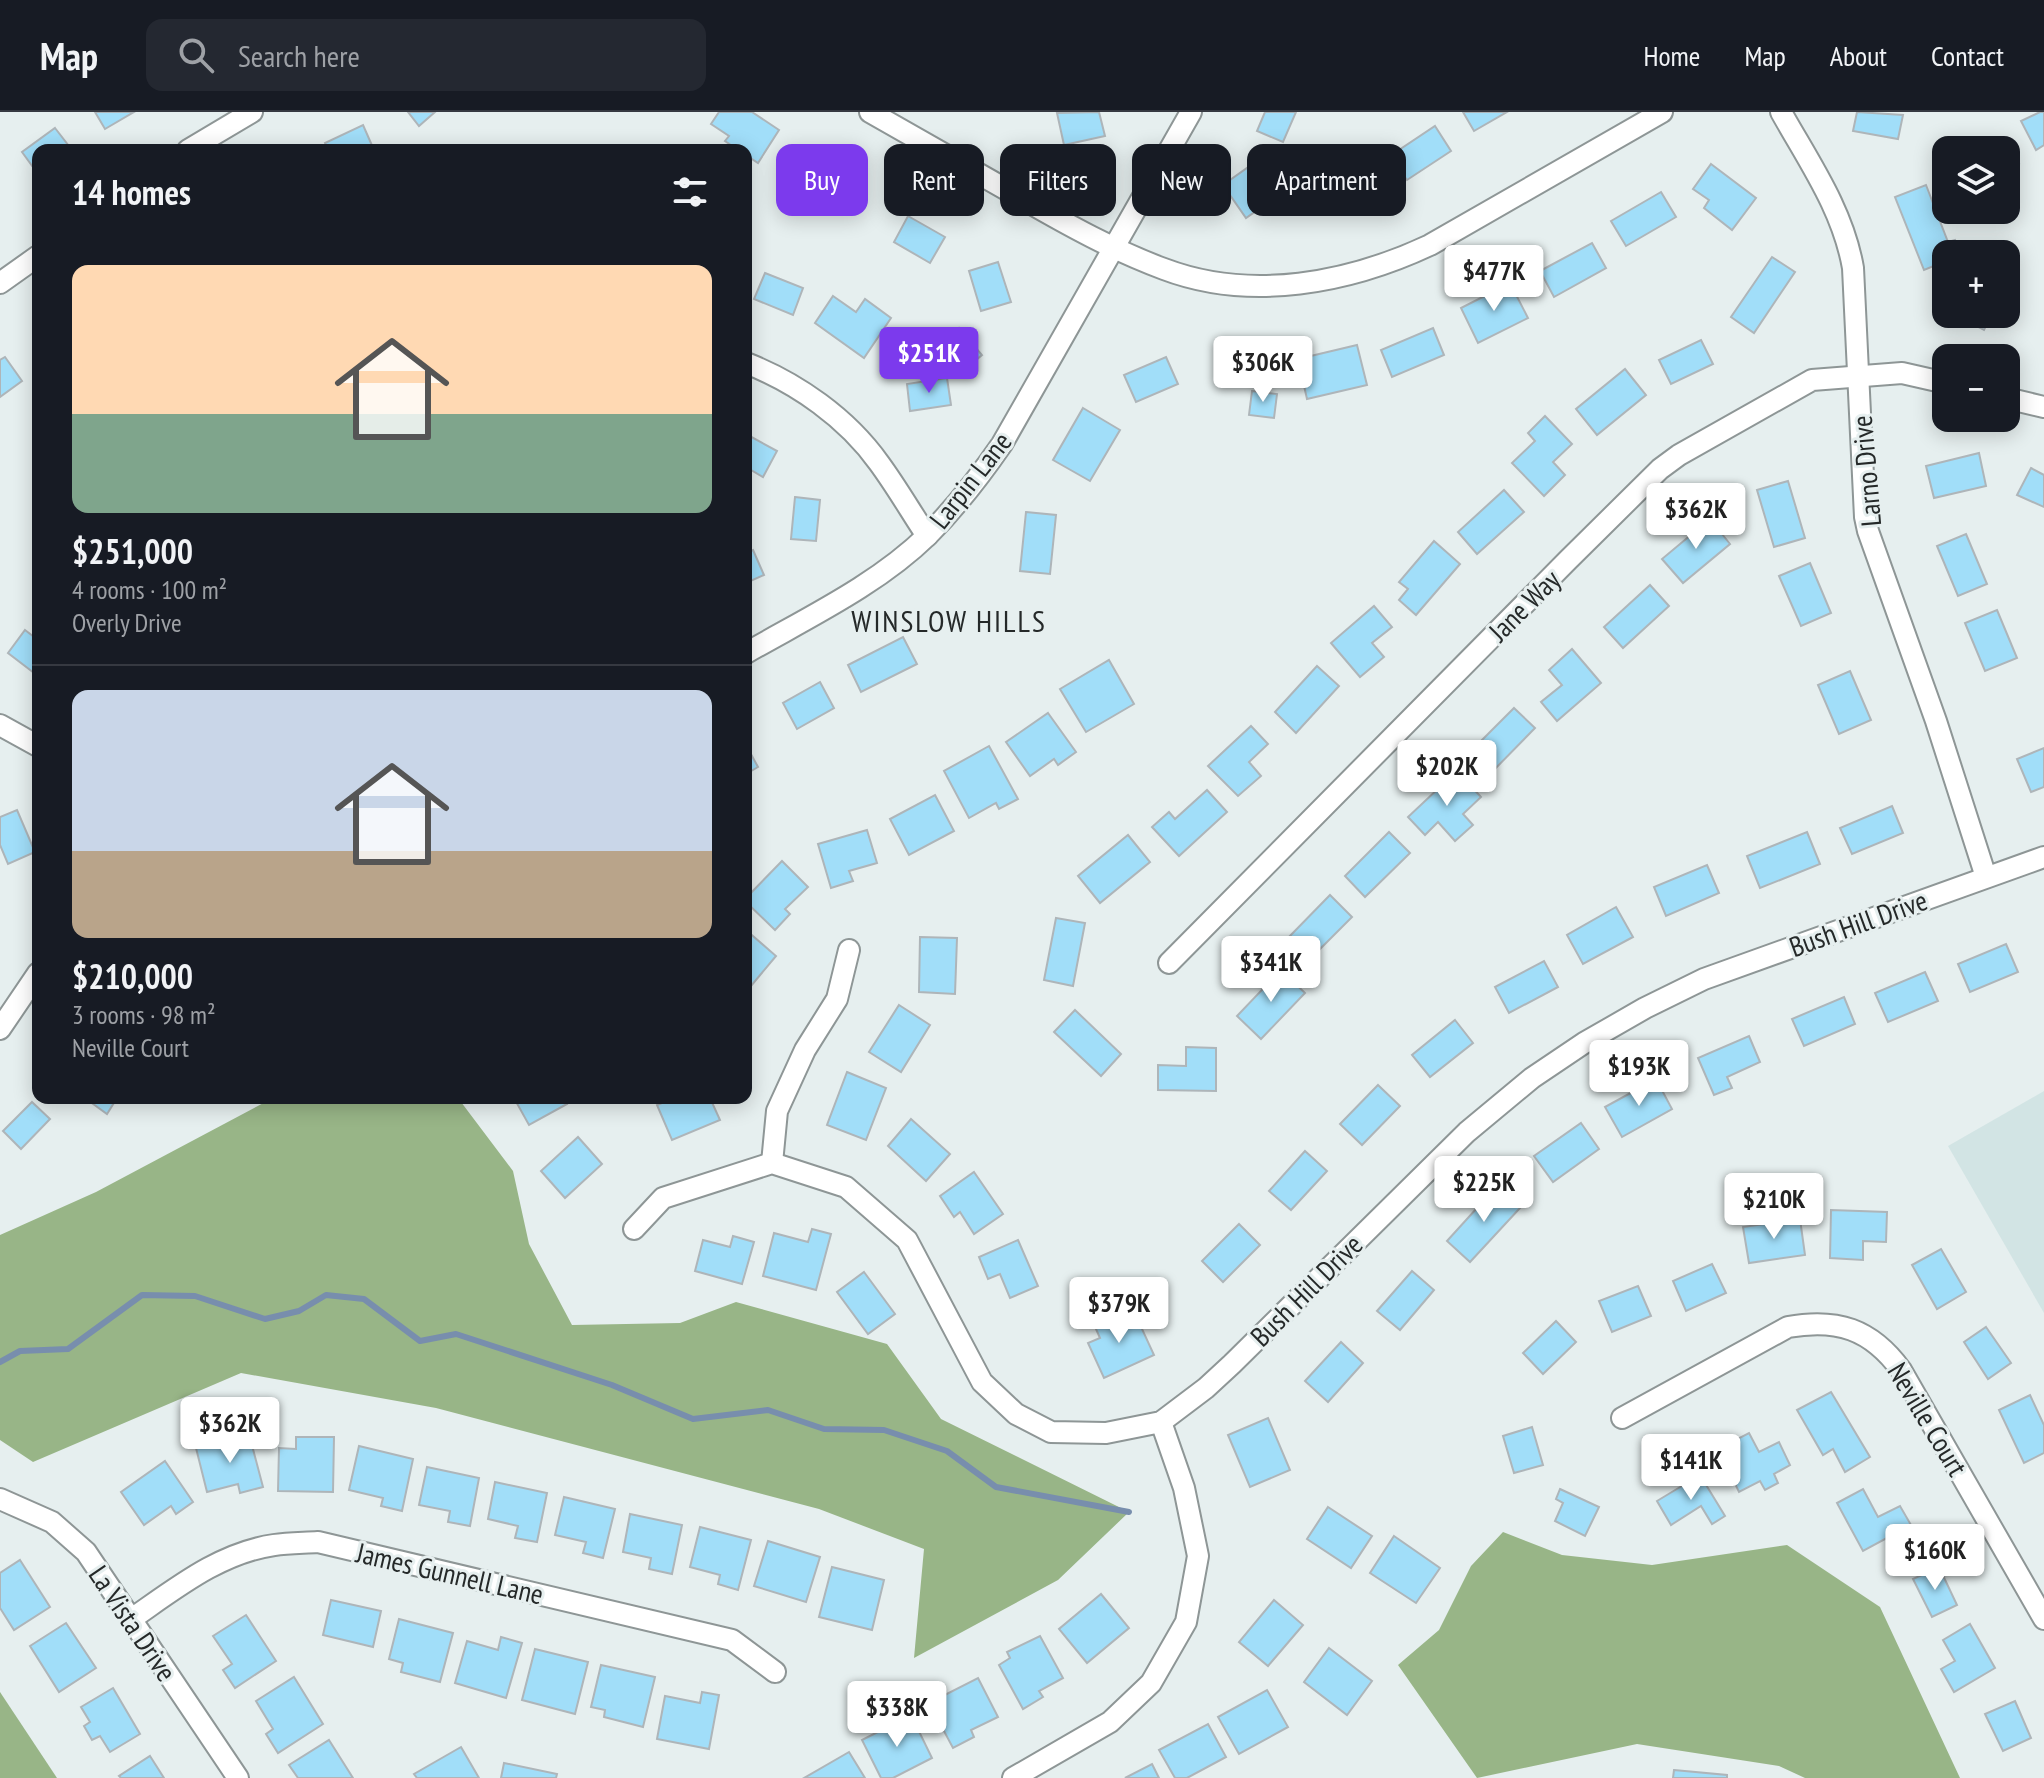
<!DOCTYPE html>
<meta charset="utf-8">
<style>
body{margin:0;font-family:"PT Sans Narrow",sans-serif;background:#242831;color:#f1f3f6;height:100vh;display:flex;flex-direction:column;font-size:30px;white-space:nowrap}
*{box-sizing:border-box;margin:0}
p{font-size:26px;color:#9ea1a6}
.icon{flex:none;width:44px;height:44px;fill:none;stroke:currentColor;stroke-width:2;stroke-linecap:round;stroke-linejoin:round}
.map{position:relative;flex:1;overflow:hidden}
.side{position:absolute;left:32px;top:32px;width:720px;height:960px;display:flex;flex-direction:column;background:#171b24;border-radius:16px;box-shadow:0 4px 20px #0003}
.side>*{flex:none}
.banner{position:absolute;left:776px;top:32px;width:760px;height:72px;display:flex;gap:16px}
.buttons{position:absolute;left:1932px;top:24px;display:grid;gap:16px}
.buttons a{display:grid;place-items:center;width:88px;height:88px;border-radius:16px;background:#171b24;box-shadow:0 4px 20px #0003;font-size:40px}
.price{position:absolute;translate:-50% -68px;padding:0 18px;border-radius:8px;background:#fff;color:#222;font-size:26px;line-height:52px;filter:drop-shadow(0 2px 4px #0008)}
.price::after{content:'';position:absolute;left:50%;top:48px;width:24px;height:18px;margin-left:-12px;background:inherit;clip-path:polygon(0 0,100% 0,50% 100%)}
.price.selected{background:#7c3aed;color:#fff}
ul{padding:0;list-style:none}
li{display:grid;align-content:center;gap:16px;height:424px;padding:0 40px}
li+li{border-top:2px solid #363941}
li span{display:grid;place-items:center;height:248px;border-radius:16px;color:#555}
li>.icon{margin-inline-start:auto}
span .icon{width:144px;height:144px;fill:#fffc;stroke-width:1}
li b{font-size:34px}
h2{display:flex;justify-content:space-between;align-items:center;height:96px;padding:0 40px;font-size:34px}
.chip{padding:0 28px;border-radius:16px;background:#171b24;box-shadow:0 4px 20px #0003;font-size:28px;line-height:72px}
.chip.selected{background:#7c3aed;color:#fff}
header{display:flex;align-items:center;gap:48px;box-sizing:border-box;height:112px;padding:0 40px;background:#171b24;border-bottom:2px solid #363941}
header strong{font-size:38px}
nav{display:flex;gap:44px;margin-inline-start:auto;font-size:28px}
.search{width:560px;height:72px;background:#242831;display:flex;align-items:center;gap:20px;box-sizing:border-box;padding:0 28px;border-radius:16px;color:#9ea1a6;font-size:30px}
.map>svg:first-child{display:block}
.built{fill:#d2e4e4}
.forest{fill:#98b587}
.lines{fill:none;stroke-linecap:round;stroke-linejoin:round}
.stream{stroke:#788ead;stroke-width:6}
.building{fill:#a1def9;stroke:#aeb5b9;stroke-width:2}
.minor-casing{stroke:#8e9696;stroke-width:24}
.minor{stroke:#fff;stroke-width:20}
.labels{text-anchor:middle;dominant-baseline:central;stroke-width:6;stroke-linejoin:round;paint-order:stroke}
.street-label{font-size:28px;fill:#252929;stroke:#e6efef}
.neighbourhood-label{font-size:30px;letter-spacing:2px;fill:#252929;stroke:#e6efef}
</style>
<header>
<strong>Map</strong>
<div class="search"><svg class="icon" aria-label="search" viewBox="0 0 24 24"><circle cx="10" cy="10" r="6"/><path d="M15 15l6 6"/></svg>Search here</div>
<nav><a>Home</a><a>Map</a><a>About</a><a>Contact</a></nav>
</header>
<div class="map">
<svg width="2044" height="1666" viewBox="0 0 2044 1666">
<rect width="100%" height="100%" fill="#e6efef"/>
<polygon class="built" points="2044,979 2044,1201 1948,1034"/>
<g class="forest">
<polygon points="273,986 458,986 513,1059 529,1132 572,1213 680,1211 736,1190 887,1232 941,1307 1129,1400 1058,1468 914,1546 924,1437 819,1397 436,1296 241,1261 33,1350 0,1328 0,1123 96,1080"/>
<polygon points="1503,1420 1562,1443 1652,1453 1787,1433 1880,1495 1960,1666 1805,1666 1779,1654 1637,1632 1477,1666 1398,1553 1439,1518 1471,1454"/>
<polygon points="0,1580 57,1666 0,1666"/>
</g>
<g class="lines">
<polyline class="stream" points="0,1250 20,1239 68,1237 142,1183 195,1184 265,1207 299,1199 326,1183 364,1187 420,1229 456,1222 612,1273 693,1307 768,1298 824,1317 884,1318 947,1339 996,1375 1129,1400"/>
</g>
<g class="building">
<polygon points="95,0 134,0 105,17"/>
<polygon points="408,0 435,0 419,14"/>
<polygon points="719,0 752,0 779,18 758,51 746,43 746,38 738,38 725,29 729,24 711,12"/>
<polygon points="1099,0 1105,24 1064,33 1057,1"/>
<polygon points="1265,0 1296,0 1283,30 1257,19"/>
<polygon points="1463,0 1507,0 1474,19"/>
<polygon points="1857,0 1903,3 1898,27 1853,19"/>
<polygon points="2040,0 2044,0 2044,33 2036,38 2021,9"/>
<polygon points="363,13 374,38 328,38 325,31"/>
<polygon points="1435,14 1451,39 1407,68 1390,44"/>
<polygon points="55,16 72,38 38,38 38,62 22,40"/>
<polygon points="2006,44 2019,52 2006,73"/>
<polygon points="820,51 856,72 840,99 804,78"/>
<polygon points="1711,52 1756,86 1732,118 1704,96 1709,88 1693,77"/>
<polygon points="1345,53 1355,88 1309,102 1298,67"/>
<polygon points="1247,56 1270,89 1246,106 1223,73"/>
<polygon points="1926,73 1948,130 1955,128 1961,142 1946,142 1946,149 1924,158 1895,85"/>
<polygon points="1661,80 1676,105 1626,134 1611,109"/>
<polygon points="908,104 945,125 930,151 894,130"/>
<polygon points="1592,131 1606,156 1554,185 1540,159"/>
<polygon points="1772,145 1795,160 1754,221 1731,205"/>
<polygon points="998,150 1011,190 981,199 969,159"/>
<polygon points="765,161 803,176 793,203 754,187"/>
<polygon points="1510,171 1528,206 1478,231 1461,196"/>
<polygon points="833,184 856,200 865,187 891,206 864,246 815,211"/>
<polygon points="1961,202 1992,202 1984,218 1959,205"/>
<polygon points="959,216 982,243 966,256 943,230"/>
<polygon points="1433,216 1444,243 1392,265 1381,238"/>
<polygon points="1701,228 1713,252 1671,272 1659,248"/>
<polygon points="1216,230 1248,231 1247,244 1262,244 1261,273 1216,272"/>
<polygon points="1357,233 1367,273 1307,287 1298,247"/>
<polygon points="5,245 22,269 0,285 0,248"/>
<polygon points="1166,245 1178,272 1136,290 1124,263"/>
<polygon points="1625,257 1646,283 1597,323 1576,297"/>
<polygon points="947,266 951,293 910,299 907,272"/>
<polygon points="1252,279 1277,282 1274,306 1249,303"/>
<polygon points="1083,296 1120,318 1090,369 1053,348"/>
<polygon points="1545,304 1572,332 1553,350 1565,363 1544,384 1512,351 1535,329 1528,321"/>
<polygon points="746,322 777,339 763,365 746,355"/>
<polygon points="1979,341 1986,374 1934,386 1926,354"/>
<polygon points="2031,356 2044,363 2044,395 2017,383"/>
<polygon points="1788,369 1805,426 1774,435 1757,378"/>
<polygon points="1504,378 1524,400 1477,442 1458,420"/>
<polygon points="795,385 820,388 816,429 791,427"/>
<polygon points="1026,400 1056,403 1050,462 1020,459"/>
<polygon points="1710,407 1730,432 1683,471 1662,447"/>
<polygon points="1966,422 1987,472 1958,484 1937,434"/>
<polygon points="1434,429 1460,452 1416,503 1399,488 1408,477 1399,470"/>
<polygon points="753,438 764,463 746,471 746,441"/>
<polygon points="1810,451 1831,501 1801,514 1779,464"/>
<polygon points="1650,473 1669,494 1623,536 1604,515"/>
<polygon points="1374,494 1392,515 1372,531 1384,545 1360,565 1331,531"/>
<polygon points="1997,498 2017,546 1985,559 1965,511"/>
<polygon points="25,518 38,528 38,564 8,541"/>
<polygon points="903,525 917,552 861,580 848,553"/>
<polygon points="1572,537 1601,571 1557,609 1541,590 1562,573 1549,558"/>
<polygon points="1109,548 1134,592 1086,620 1060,577"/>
<polygon points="1317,554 1339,574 1296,621 1275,600"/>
<polygon points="1850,559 1871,608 1839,622 1818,573"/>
<polygon points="820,570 834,596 797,617 783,591"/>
<polygon points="1514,596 1535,616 1489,663 1468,642"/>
<polygon points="1048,601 1076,640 1058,653 1054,647 1030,664 1006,630"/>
<polygon points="1251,614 1268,632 1249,650 1261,664 1238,684 1208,654"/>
<polygon points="746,633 758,655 746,662"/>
<polygon points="989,634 1018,687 999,697 996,691 969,706 944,659"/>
<polygon points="2044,636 2044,675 2031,680 2017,647"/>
<polygon points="1457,659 1481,685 1463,702 1473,713 1455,729 1438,710 1425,723 1408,705"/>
<polygon points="1207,678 1227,700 1179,744 1152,715 1169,700 1175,707"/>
<polygon points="935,683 954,719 909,743 890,707"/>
<polygon points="1892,694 1903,721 1852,742 1840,716"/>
<polygon points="17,698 35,740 8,752 0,733 0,705"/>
<polygon points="867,718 877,751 849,759 853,769 831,776 818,732"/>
<polygon points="1389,720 1410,741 1365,785 1345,764"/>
<polygon points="1807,720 1820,752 1760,776 1747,744"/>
<polygon points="1128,723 1150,750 1100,791 1078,764"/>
<polygon points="782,749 808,775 785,797 790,802 775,818 746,790 746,786"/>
<polygon points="1707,753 1719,781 1666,804 1654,775"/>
<polygon points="1330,783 1352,805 1308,849 1286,828"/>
<polygon points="1616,795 1633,825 1583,852 1567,823"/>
<polygon points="1056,806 1085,811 1073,874 1044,868"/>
<polygon points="746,818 776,844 746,880"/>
<polygon points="920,825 957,826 955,882 919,880"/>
<polygon points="2006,832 2018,860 1970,880 1958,852"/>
<polygon points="1544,849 1558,875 1509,901 1495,875"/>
<polygon points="1281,858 1305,881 1261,927 1237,904"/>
<polygon points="1925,860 1938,889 1888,910 1875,881"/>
<polygon points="1844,885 1855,912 1804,934 1792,907"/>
<polygon points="899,893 930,913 901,960 869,940"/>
<polygon points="1075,898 1121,942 1101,964 1054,920"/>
<polygon points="1455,908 1473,931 1430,965 1412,943"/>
<polygon points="1749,924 1760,950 1727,965 1732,976 1714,983 1698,946"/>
<polygon points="1186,935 1216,936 1216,979 1158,978 1158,953 1186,954"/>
<polygon points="847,960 886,976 866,1028 827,1013"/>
<polygon points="1656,967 1672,997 1622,1025 1605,995"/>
<polygon points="1378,973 1400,994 1362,1033 1340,1012"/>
<polygon points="85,986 117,986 107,1002"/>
<polygon points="514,986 564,986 567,992 529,1013"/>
<polygon points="674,986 710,986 720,1008 672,1028 657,993"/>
<polygon points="32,990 50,1007 21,1037 3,1019"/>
<polygon points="911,1007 950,1042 926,1069 888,1034"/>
<polygon points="1581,1011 1599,1037 1553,1070 1534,1044"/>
<polygon points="578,1025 602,1052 565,1086 541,1059"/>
<polygon points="1305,1039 1327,1059 1291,1098 1269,1079"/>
<polygon points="974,1060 1003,1102 974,1122 960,1100 954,1105 940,1084"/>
<polygon points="1497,1074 1520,1096 1470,1150 1447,1129"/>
<polygon points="1831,1098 1887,1100 1886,1130 1863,1129 1863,1148 1830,1146"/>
<polygon points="1800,1107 1805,1143 1749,1151 1743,1115"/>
<polygon points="1239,1112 1260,1133 1223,1170 1202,1149"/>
<polygon points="812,1117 831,1122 816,1178 763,1164 774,1121 808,1130"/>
<polygon points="733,1124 754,1130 742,1172 695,1159 703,1128 730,1135"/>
<polygon points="1018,1128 1038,1174 1010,1186 1000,1162 988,1167 979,1145"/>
<polygon points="1941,1137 1966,1180 1937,1197 1912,1153"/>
<polygon points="1712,1152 1726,1181 1686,1199 1673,1169"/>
<polygon points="1412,1159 1434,1178 1400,1218 1377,1199"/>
<polygon points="864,1160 895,1202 868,1222 837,1180"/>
<polygon points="1638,1174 1651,1204 1612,1220 1599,1189"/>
<polygon points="1111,1199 1118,1215 1137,1206 1154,1243 1104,1266 1088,1231 1100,1226 1092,1208"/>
<polygon points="1556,1209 1576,1230 1543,1262 1523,1241"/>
<polygon points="1986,1215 2011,1251 1988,1267 1964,1230"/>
<polygon points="1341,1230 1363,1251 1328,1290 1305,1269"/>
<polygon points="1831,1280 1870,1345 1845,1360 1833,1337 1823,1343 1797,1298"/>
<polygon points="2030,1283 2044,1313 2044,1341 2024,1351 1999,1298"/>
<polygon points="1268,1306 1290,1358 1250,1375 1228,1323"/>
<polygon points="1532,1315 1543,1353 1514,1361 1503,1324"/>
<polygon points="1749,1321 1759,1340 1779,1330 1790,1353 1774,1362 1778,1371 1765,1378 1760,1369 1739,1380 1718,1337"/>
<polygon points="249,1322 263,1375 240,1381 238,1372 207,1380 196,1336"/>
<polygon points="296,1325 334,1325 333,1380 278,1379 279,1336 296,1337"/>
<polygon points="359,1334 413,1347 402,1399 381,1394 383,1386 349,1378"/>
<polygon points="165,1349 193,1390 176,1402 171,1394 144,1413 121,1380"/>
<polygon points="427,1355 479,1366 470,1414 448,1410 450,1399 419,1393"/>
<polygon points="1700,1363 1725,1404 1712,1412 1701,1394 1671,1413 1657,1389"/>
<polygon points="495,1370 547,1381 537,1430 515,1426 518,1414 488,1407"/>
<polygon points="1560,1377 1599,1395 1585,1424 1555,1409 1563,1391 1556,1387"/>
<polygon points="1863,1377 1878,1405 1900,1394 1911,1413 1863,1439 1837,1391"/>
<polygon points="564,1385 615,1397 603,1446 583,1441 586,1430 555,1423"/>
<polygon points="1328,1395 1372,1424 1351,1456 1307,1427"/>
<polygon points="630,1402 682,1413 672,1462 649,1457 651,1446 623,1440"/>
<polygon points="700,1415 751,1428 738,1478 718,1472 720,1463 690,1455"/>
<polygon points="1394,1424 1440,1456 1416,1491 1370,1461"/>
<polygon points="768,1429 820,1445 806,1490 754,1474"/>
<polygon points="20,1448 50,1495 14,1518 0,1496 0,1461"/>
<polygon points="832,1455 884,1468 872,1518 819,1505"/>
<polygon points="1939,1455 1957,1493 1932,1505 1913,1467"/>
<polygon points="1101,1482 1129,1516 1087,1551 1059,1517"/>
<polygon points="331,1488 381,1499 373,1535 323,1523"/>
<polygon points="1274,1488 1303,1513 1268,1554 1239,1530"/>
<polygon points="246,1503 276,1549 235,1576 223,1558 232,1552 213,1524"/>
<polygon points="399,1507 453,1521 440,1570 401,1560 403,1551 389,1547"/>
<polygon points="66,1511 96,1556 59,1580 30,1534"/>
<polygon points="1970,1512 1995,1556 1954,1580 1941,1557 1955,1549 1943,1528"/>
<polygon points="1040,1524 1063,1566 1039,1579 1043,1585 1023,1597 999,1553 1010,1546 1007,1540"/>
<polygon points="501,1525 522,1531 506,1586 455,1571 467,1529 498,1538"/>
<polygon points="1329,1536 1372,1569 1347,1603 1304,1570"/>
<polygon points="535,1537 588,1550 575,1602 522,1588"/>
<polygon points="601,1553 655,1565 643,1615 604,1605 605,1598 591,1595"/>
<polygon points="294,1565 323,1612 278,1641 266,1622 273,1617 256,1589"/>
<polygon points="978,1566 998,1605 971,1618 974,1625 953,1636 929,1591"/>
<polygon points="113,1576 140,1622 110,1640 100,1624 92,1628 84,1614 90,1610 81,1595"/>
<polygon points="1267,1578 1288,1615 1239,1642 1218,1605"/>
<polygon points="702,1580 719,1583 709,1637 657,1627 665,1584 700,1591"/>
<polygon points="2015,1589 2031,1626 2003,1639 1985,1602"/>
<polygon points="911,1603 932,1646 893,1666 881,1666 862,1628"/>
<polygon points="1208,1612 1226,1645 1187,1666 1175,1666 1159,1638"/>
<polygon points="329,1628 353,1666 298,1666 289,1653"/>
<polygon points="461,1635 479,1666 417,1666 414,1662"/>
<polygon points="849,1640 865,1666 804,1666"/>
<polygon points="150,1644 164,1666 121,1666 119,1664"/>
<polygon points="504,1651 557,1662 556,1666 501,1666"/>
<polygon points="1152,1652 1159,1666 1125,1666"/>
<polygon points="1674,1658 1727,1663 1727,1666 1673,1666"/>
</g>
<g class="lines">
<g class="minor-casing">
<g id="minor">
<path d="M870 0C921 29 972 58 1023 87 1068 113 1115 139 1164 157 1251 190 1349 171 1430 133L1662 0"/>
<path d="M1781 0C1809 50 1843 98 1853 156L1865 405 1868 419 1936 609 1986 765"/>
<polyline points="188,38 252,0"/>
<polyline points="0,171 38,144"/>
<path d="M746 251C797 271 847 306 879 351 896 374 911 400 927 424"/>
<polyline points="2006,286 2044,295"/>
<path d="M746 541C807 506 877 473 928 423 956 395 980 364 1002 332L1191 0"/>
<polyline points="0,613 38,634"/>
<polyline points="1169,851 1568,448 1660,357 1679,343 1812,268 1902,261 1946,271"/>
<polyline points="0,917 38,861"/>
<polyline points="772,1051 777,999 805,938 837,887 849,838"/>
<polyline points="634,1117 663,1086 772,1051 846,1075 907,1128 982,1270 1016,1302 1051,1320 1106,1321 1161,1310 1206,1276 1232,1252 1467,1020 1532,966 1584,931 1645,896 1704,867 2044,745"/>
<path d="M1622 1306 1788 1215C1837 1206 1871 1217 1901 1258L2044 1507"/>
<polyline points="0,1387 52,1410 86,1440 238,1666"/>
<path d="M130 1508C175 1477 219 1441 274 1433 288 1431 303 1431 318 1430L732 1528 775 1560"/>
<polyline points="1013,1666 1110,1610 1151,1571 1186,1510 1198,1444 1184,1376 1161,1310"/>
</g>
</g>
<use href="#minor" class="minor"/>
</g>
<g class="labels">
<g class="street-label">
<text transform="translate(1866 359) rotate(-95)">Larno Drive</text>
<text transform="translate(970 368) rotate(-52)">Larpin Lane</text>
<text transform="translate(1524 493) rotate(-45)">Jane Way</text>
<text transform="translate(1858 811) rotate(-20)">Bush Hill Drive</text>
<text transform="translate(1306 1178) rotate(-45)">Bush Hill Drive</text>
<text transform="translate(1928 1307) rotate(59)">Neville Court</text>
<text transform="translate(450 1461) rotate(13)">James Gunnell Lane</text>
<text transform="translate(133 1511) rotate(56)">La Vista Drive</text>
</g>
<g class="neighbourhood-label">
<text x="949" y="508">WINSLOW HILLS</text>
</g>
</g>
</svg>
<div class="buttons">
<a><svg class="icon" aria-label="layers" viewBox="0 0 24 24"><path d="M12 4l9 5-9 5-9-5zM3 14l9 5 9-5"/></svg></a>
<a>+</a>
<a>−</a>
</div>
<b class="price" style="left:1494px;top:201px">$477K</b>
<b class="price selected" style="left:929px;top:283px">$251K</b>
<b class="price" style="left:1263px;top:292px">$306K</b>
<b class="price" style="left:1696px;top:439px">$362K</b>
<b class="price" style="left:1447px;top:696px">$202K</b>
<b class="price" style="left:1271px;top:892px">$341K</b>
<b class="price" style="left:1639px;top:996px">$193K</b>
<b class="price" style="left:1484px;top:1112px">$225K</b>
<b class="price" style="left:1774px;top:1129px">$210K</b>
<b class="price" style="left:1119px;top:1233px">$379K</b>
<b class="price" style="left:230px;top:1353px">$362K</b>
<b class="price" style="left:1691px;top:1390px">$141K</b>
<b class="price" style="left:1935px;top:1480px">$160K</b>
<b class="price" style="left:897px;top:1637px">$338K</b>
<div class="banner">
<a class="chip selected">Buy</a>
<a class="chip">Rent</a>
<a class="chip">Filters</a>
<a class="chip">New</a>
<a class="chip">Apartment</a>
</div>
<section class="side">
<h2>14 homes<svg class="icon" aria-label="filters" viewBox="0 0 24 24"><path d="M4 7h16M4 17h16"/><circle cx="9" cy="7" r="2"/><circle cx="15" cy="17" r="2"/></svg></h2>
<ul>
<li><span style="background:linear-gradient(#ffd9b3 60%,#7fa58c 0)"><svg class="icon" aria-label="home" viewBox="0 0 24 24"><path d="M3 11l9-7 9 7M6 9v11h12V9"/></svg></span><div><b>$251,000</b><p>4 rooms · 100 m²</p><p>Overly Drive</p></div></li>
<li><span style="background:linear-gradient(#c9d6e8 65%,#b9a48a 0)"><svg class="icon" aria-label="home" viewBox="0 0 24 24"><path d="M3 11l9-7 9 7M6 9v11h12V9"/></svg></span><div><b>$210,000</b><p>3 rooms · 98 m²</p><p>Neville Court</p></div></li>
</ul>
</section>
</div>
